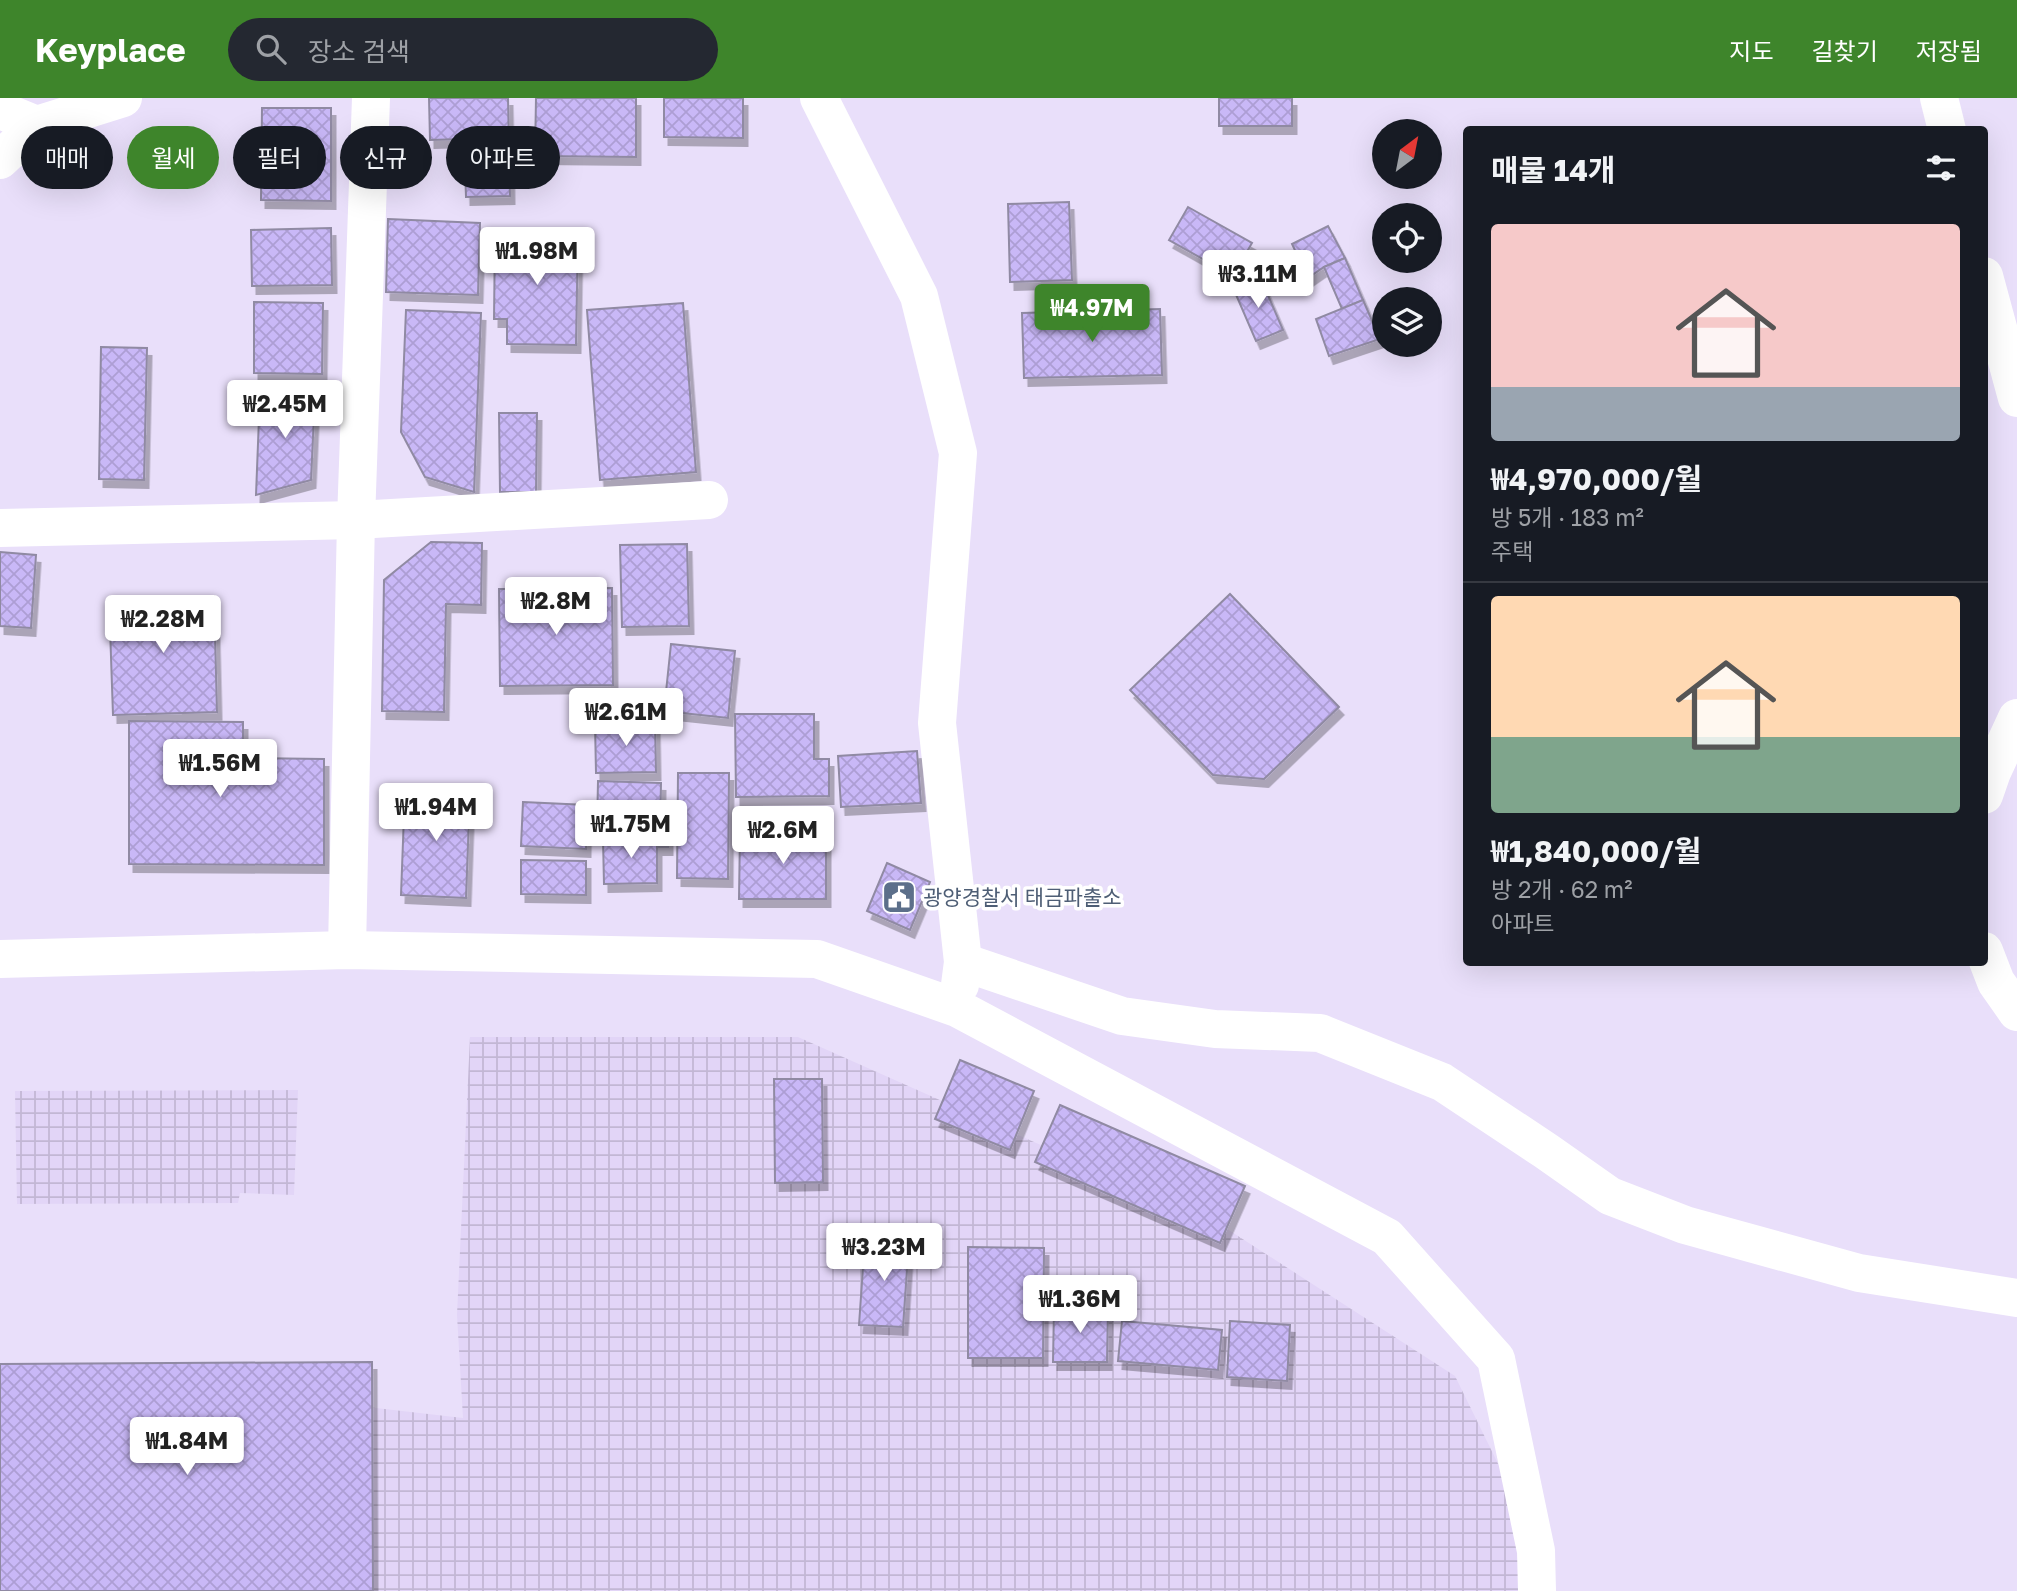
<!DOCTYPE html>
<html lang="ko">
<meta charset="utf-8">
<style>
body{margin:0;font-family:"Golos Text","Noto Sans KR",sans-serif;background:#242831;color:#f1f3f6;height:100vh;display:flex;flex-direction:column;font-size:26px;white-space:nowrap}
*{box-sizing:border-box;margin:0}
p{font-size:23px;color:#9ea1a6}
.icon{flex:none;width:38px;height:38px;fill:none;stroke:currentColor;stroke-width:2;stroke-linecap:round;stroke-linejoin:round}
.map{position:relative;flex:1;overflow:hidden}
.sheet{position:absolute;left:1463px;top:28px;width:525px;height:840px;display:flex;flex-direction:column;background:#171b24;border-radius:7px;box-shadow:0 7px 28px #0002}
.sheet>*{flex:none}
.guide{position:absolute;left:21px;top:28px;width:665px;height:63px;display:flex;gap:14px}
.needle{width:46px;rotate:32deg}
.tools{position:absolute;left:1372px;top:21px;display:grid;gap:14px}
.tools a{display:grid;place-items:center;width:70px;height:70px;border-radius:50%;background:#171b24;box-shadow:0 7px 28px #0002;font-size:35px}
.price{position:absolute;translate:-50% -60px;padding:0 16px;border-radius:7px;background:#fff;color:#222;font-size:23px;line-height:46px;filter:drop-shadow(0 2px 4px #0008)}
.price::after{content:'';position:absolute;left:50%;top:42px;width:21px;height:16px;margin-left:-10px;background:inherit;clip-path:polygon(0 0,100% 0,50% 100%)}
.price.current{background:#3e852b;color:#fff}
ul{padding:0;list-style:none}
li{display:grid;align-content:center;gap:14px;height:371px;padding:0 28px}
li+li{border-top:2px solid #363941}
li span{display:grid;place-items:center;height:217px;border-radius:7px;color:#555}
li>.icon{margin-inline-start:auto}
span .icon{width:126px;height:126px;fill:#fffc;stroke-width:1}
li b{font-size:30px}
h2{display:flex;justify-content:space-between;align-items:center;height:84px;padding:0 28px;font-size:30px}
.pill{padding:0 24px;border-radius:32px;background:#171b24;box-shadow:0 7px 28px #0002;font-size:24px;line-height:63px}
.pill.current{background:#3e852b;color:#fff}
header{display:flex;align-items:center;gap:42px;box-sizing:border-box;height:98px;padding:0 35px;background:#3e852b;color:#fff}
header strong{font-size:33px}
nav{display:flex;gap:38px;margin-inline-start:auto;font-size:24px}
.search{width:490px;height:63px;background:#242831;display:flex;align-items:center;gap:18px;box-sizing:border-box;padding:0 24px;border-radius:38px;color:#9ea1a6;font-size:26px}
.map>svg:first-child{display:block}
.industrial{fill:url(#industrial-grid)}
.building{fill:url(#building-cross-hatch);stroke:#908aa3;stroke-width:2;filter:url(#shadow)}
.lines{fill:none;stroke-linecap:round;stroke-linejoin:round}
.minor{stroke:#fff;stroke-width:38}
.labels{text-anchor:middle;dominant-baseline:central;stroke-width:7;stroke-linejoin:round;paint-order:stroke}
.service-label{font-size:21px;fill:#4e5e75;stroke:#fff;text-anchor:start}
</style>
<header>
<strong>Keyplace</strong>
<div class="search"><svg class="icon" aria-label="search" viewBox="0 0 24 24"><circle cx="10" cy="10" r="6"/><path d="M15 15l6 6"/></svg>장소 검색</div>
<nav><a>지도</a><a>길찾기</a><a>저장됨</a></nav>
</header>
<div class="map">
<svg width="2017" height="1493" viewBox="0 0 2017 1493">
<defs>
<pattern id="industrial-grid" width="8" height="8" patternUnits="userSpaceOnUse" patternTransform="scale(1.75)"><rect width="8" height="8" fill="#e2d5f7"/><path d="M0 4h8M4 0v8" fill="none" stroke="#c2b7d4"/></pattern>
<pattern id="building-cross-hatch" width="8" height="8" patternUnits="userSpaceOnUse" patternTransform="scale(1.75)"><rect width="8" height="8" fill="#c9b8f7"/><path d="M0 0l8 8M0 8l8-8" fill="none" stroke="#ad9ed4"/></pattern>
<filter id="shadow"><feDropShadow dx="4.5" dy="8" stdDeviation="0" flood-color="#0004"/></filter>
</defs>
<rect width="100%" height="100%" fill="#e9dffa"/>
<g class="industrial">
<polygon points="470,939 798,939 1221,1127 1455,1278 1505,1380 1533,1493 0,1493 0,1267 463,1320 457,1217"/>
<polygon points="298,992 294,1097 240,1095 238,1105 17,1106 15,993"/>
</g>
<g class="building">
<polygon points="429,0 508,0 510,98 466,99 464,41 430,42"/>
<polygon points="536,0 636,0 636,59 535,58"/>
<polygon points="664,0 743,0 743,40 664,39"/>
<rect x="1219" y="0" width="73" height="28"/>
<polygon points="262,10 331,10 331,103 261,102"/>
<polygon points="1069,104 1072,182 1010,184 1008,106"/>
<polygon points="1188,109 1252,145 1233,178 1169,142"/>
<polygon points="388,121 480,125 478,197 386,194"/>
<polygon points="1328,128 1345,160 1324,169 1308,180 1292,146"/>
<polygon points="331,130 332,187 252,188 251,132"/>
<polygon points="495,134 578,136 576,247 507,246 507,221 494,221"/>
<polygon points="1345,160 1363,202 1342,211 1324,169"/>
<polygon points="1261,181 1283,232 1256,243 1234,192"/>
<polygon points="1363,202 1380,241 1329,258 1316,221"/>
<polygon points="254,204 323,205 322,276 254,275"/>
<polygon points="683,205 696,374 600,382 587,212"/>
<polygon points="1160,211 1162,277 1024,280 1022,215"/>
<polygon points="406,212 481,215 474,394 425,379 401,334"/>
<polygon points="101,249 147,250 144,382 99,381"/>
<polygon points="260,294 315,296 311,382 256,397"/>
<polygon points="499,315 537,315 536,394 500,394"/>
<polygon points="431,444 482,445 481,507 446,506 444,614 382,613 384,482"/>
<polygon points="687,446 689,528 622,529 620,447"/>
<polygon points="0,454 36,457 31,530 0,528"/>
<polygon points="612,490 613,587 500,588 499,491"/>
<polygon points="1230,496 1339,609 1264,681 1213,677 1130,592"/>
<polygon points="214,498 217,614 113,617 109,501"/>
<polygon points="671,546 735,553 728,620 664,613"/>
<polygon points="735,616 814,616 814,661 829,661 829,698 736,699"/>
<polygon points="129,623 243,624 243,660 324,661 324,767 129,766"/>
<polygon points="655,624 656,674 596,675 595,625"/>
<polygon points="917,653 921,705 841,709 838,658"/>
<polygon points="678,675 729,675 728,781 677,780"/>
<polygon points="598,683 661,685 660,732 597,731"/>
<polygon points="405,690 470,693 466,800 401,797"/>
<polygon points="523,704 587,707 586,751 521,748"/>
<polygon points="740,734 826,735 826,801 739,801"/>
<polygon points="668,740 668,749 657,749 657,785 604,786 603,741"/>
<polygon points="521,762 586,763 586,797 521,796"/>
<polygon points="887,765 930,784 910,832 867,813"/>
<polygon points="960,962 1034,993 1010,1052 935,1021"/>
<polygon points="774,981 822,981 823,1084 775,1085"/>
<polygon points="1060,1007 1245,1088 1220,1145 1035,1064"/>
<polygon points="865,1141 909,1143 903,1229 859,1227"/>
<polygon points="968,1149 1044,1150 1043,1260 968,1260"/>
<polygon points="1054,1210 1108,1210 1107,1264 1053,1264"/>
<polygon points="1122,1223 1222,1232 1218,1272 1118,1263"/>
<polygon points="1230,1223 1290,1227 1287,1283 1227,1279"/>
<polygon points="372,1264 373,1493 0,1493 0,1266"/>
</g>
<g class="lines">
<g class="minor">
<polyline points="819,0 919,198 958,355 937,625 963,864 960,887"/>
<polyline points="1939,0 1947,32"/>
<polyline points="0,12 37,27"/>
<polyline points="0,62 37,27 123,0"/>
<polyline points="1984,178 2017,300"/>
<polyline points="0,430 356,422 709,402"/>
<polyline points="1984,697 1992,674 2017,620"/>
<polyline points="347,852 356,422 371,0"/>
<polyline points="1984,853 1996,884 2017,914"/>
<polyline points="0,861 347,852 817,861 957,910 1387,1139 1496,1261 1536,1453 1537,1493"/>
<polyline points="963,864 1122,918 1215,931 1320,935 1442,984 1546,1053 1610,1098 1685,1127 1859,1175 2017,1200"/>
</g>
</g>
<defs>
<g id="civic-square" transform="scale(1.75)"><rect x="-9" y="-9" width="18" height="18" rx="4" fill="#5c6f8a" stroke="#fff"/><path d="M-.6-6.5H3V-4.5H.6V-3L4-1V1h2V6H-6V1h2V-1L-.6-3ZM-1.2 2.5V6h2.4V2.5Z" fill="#fff"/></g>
</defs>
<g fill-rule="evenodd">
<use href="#civic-square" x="899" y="799"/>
</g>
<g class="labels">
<g class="service-label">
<text x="923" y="799">광양경찰서 태금파출소</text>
</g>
</g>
</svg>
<div class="tools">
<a><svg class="needle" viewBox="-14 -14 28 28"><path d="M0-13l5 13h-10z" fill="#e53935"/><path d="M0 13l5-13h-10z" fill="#9ea1a6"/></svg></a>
<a><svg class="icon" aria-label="locate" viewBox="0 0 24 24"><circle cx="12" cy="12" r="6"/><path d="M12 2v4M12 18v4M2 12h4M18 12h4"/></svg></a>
<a><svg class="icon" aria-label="layers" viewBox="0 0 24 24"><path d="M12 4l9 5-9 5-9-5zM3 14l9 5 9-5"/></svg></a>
</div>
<b class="price" style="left:537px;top:189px">₩1.98M</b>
<b class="price" style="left:1258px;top:212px">₩3.11M</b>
<b class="price current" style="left:1092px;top:246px">₩4.97M</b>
<b class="price" style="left:285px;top:342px">₩2.45M</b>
<b class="price" style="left:556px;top:539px">₩2.8M</b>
<b class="price" style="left:163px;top:557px">₩2.28M</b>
<b class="price" style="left:626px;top:650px">₩2.61M</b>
<b class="price" style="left:220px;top:701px">₩1.56M</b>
<b class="price" style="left:436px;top:745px">₩1.94M</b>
<b class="price" style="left:631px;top:762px">₩1.75M</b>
<b class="price" style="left:783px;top:768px">₩2.6M</b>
<b class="price" style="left:884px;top:1185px">₩3.23M</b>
<b class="price" style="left:1080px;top:1237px">₩1.36M</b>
<b class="price" style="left:187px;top:1379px">₩1.84M</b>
<div class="guide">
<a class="pill">매매</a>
<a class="pill current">월세</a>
<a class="pill">필터</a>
<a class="pill">신규</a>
<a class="pill">아파트</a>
</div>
<section class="sheet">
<h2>매물 14개<svg class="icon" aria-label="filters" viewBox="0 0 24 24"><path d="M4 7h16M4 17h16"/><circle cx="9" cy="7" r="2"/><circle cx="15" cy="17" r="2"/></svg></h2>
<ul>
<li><span style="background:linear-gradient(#f6c9c9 75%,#9aa5b1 0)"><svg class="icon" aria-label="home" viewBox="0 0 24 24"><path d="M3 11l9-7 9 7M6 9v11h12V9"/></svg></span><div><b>₩4,970,000/월</b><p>방 5개 · 183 m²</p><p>주택</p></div></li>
<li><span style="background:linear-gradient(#ffd9b3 65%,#7fa58c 0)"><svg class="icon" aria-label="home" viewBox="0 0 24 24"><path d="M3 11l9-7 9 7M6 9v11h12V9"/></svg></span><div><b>₩1,840,000/월</b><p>방 2개 · 62 m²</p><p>아파트</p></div></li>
</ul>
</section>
</div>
